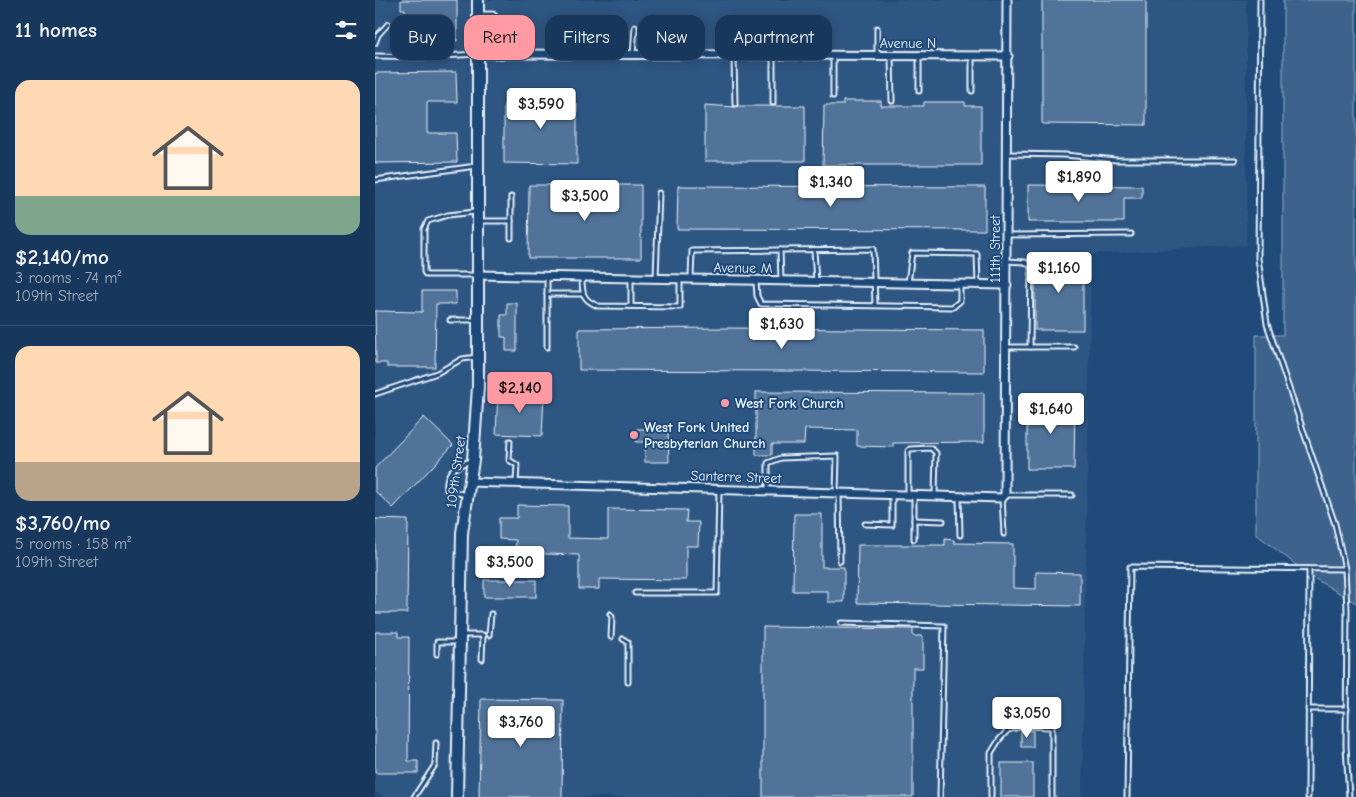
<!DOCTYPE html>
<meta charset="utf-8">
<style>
body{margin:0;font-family:"Comic Neue",sans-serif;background:#203f62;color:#f1f3f6;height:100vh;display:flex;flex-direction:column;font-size:19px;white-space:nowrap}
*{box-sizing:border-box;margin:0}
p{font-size:16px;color:#9eacbb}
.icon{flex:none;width:28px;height:28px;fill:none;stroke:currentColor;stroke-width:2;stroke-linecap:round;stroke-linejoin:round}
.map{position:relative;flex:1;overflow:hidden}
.drawer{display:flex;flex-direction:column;background:#17385c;width:375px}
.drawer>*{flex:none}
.hud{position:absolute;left:15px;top:15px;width:475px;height:45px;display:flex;gap:10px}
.price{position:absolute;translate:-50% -42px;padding:0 11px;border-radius:5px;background:#fff;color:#222;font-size:16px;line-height:32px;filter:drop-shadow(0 1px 2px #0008)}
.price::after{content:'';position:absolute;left:50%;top:30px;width:15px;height:11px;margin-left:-8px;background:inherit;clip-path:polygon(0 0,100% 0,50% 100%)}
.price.current{background:#ff9aa2;color:#111}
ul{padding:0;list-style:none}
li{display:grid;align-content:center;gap:10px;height:265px;padding:0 15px}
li+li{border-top:1px solid #365272}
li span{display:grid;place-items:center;height:155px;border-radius:15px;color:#555}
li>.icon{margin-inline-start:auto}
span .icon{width:90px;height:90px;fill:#fffc;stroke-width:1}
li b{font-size:21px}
h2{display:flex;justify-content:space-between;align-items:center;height:60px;padding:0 15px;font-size:21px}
.chip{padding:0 18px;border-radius:15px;background:#17385c;box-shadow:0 2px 12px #0003,0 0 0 1px #365272;font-size:18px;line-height:45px}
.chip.current{background:#ff9aa2;color:#111}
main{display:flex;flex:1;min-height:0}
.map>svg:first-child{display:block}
.built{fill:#2e5683}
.green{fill:#3c628c;stroke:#92aac2}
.building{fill:#517399;stroke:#e8f1f8}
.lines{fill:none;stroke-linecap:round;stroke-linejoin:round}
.lane-casing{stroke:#e8f1f8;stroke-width:7}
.street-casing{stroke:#e8f1f8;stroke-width:11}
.secondary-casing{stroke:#e8f1f8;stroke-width:14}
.lane{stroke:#1f4a7a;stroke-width:3}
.street{stroke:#1f4a7a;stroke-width:7}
.secondary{stroke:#1f4a7a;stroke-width:10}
.poi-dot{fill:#ff9aa2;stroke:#1f4a7a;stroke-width:2}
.labels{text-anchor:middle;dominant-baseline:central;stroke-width:4;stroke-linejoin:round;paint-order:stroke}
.street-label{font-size:14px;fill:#e8f1f8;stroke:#1f4a7a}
.poi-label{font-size:14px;font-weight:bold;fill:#e8f1f8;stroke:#1f4a7a;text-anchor:start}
</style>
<main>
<section class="drawer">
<h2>11 homes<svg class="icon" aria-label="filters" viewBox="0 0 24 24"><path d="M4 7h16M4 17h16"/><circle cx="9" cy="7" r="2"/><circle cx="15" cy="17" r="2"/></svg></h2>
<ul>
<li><span style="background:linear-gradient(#ffd9b3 75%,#7fa58c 0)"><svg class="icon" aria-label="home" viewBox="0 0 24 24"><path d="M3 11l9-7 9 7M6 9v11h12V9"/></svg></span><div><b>$2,140/mo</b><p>3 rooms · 74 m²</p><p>109th Street</p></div></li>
<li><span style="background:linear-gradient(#ffd9b3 75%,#b9a48a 0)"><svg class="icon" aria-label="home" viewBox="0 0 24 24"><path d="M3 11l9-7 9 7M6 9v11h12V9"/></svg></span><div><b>$3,760/mo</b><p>5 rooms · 158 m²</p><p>109th Street</p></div></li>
</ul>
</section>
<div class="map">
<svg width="981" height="797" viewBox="0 0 981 797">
<rect width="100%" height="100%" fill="#1f4a7a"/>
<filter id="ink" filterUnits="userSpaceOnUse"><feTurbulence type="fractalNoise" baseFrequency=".02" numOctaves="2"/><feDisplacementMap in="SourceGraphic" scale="10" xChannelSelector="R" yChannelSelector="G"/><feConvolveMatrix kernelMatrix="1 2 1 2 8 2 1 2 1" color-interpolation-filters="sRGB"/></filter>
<g filter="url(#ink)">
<polygon class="built" points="0,0 871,0 871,245 716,254 707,797 8,797 0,792"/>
<polygon class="green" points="908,0 981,0 981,603 937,577 881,534 881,335 908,335"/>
<g class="building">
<polygon points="26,0 82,0 82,41 55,40 54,52 30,52 30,44 23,43 24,27 29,27 30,9 26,9"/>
<polygon points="667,0 771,0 771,125 667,124"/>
<polygon points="81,72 82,102 52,102 52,133 81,133 82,162 0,163 0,73"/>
<polygon points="149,89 183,89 183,104 202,104 202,164 129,163 129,104 149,104"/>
<polygon points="468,101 506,101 506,106 549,106 549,102 590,102 590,106 606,106 606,165 448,165 449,105 468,105"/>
<polygon points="330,105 360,107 363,106 430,106 430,161 330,161"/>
<polygon points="154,185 266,185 266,258 153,258"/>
<polygon points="653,185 767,186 767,198 749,198 749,222 653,222"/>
<polygon points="303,186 610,187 610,230 302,229"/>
<rect x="660" y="257" width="48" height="73"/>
<polygon points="47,291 81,291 81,304 61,304 60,367 12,367 12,363 1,363 0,311 47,312"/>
<polygon points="132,303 142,303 142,351 131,351 131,337 126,337 126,315 132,315"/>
<polygon points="350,328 609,330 609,372 204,370 204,329"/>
<polygon points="123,392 169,394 167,436 121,434"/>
<polygon points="381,392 609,393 609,442 518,443 518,447 482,446 482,430 430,429 429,444 397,444 397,455 381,455"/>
<polygon points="652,402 700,402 699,469 652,469"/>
<polygon points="49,417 78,445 18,508 0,491 0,468"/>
<polygon points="261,429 293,429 294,462 270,462 270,442 261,442"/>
<polygon points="142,505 193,506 193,538 233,539 233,509 312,510 311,522 324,522 323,546 311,546 311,580 224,579 224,589 204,589 204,555 140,553 141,540 124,539 124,518 142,518"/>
<polygon points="419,514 447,514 447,567 469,567 469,602 453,602 453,591 418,591"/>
<polygon points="0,519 33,520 32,613 0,613"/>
<polygon points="570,539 579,540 579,543 638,544 638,588 661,589 661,572 705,573 705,606 482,603 483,545 570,545"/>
<rect x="109" y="580" width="52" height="17"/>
<polygon points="388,627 538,629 538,636 548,636 548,668 538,668 538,797 388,797"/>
<polygon points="0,632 23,632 23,637 34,637 33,761 43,761 43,773 0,773"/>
<polygon points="106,699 188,700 187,797 104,797"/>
<rect x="646" y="731" width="12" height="16"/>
<rect x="626" y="763" width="32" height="34"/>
</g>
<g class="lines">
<g class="lane-casing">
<g id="lane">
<polyline points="885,0 883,258 892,324 960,524 970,569"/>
<polyline points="104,14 118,14 129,25 134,26"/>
<polyline points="502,28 502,55"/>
<polyline points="0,43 3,35 13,24"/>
<polyline points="258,54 260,27"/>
<polyline points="382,55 383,28"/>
<polyline points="0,56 53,57 101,54"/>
<polyline points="359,56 360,104"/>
<polyline points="398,56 398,103"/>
<polyline points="544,56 544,91"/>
<polyline points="458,57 458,96"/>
<polyline points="516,57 517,101"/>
<polyline points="597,57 597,91"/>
<polyline points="633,154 690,155 741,160 860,160"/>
<polyline points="0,180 101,166"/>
<polyline points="136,197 136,238"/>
<polyline points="104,221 136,221"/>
<polyline points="632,235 756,234"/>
<polyline points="405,250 406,280"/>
<polyline points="439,250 441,281"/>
<polyline points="632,261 650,262 656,266 655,347"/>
<polyline points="100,275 51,275 49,272 49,229 53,221 73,215 100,212"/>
<polyline points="172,278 172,347"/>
<path d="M207 278C207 294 208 300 223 306L305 307V279"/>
<polyline points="281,278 284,193"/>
<polyline points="316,278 317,251 498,249 500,305"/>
<polyline points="381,282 382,296 386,304 578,307 585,301 585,285"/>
<polyline points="533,283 537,253 602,254 603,285"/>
<polyline points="172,294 207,294"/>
<polyline points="256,306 256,279"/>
<polyline points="75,320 102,320"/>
<polyline points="632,347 699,347"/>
<polyline points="0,394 62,373 87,359 102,357"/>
<polyline points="135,441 134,460 142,465 141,483"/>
<polyline points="393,490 393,463 406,458 462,456 461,493"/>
<polyline points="464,494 465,561"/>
<path d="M91 495 72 490C70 471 79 467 95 461"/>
<polyline points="533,495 533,451 535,449 556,448 561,453 560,495"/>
<polyline points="630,495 697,495"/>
<polyline points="584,497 585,535"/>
<polyline points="627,498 629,534"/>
<polyline points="539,520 568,521"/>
<polyline points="490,524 517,525 517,495"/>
<polyline points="539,539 539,496"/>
<polyline points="260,593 342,593 344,490"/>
<polyline points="235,614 237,617 236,637"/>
<polyline points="466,623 569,626 565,797"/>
<polyline points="88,635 108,635 107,659"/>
<polyline points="114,635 116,614"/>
<polyline points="248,639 253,642 253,682"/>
<polyline points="62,654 62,642 84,642"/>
<polyline points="933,709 972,709"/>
<polyline points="39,797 60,765 61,743"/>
<polyline points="616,797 616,753 624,740 633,730 649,726 677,727 677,797"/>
<polyline points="752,797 755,567 970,569 972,609 971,746 974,797"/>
<polyline points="933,797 934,569"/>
</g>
</g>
<g class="street-casing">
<g id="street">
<polyline points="104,54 633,56"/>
<polyline points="103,275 632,285"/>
<polyline points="95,482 627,498 630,495 632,0"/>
</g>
</g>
<g class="secondary-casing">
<polyline id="secondary" points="82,797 87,533 98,460 103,387 103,0"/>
</g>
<use href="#lane" class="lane"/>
<use href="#street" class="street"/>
<use href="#secondary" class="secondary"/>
</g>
</g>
<g class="poi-dot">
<circle cx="350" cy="403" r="5"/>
<circle cx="259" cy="435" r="5"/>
</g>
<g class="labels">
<g class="street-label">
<text x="533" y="43">Avenue N</text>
<text transform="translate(620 249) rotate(-90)">111th Street</text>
<text transform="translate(368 268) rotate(1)">Avenue M</text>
<text transform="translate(81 472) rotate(-82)">109th Street</text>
<text transform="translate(361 477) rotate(2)">Santerre Street</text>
</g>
<g class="poi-label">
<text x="360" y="403">West Fork Church</text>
<text x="269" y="427">West Fork United<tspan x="269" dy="16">Presbyterian Church</tspan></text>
</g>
</g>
</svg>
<b class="price" style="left:166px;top:130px">$3,590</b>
<b class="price" style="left:704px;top:203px">$1,890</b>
<b class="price" style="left:456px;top:208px">$1,340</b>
<b class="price" style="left:210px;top:222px">$3,500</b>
<b class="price" style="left:684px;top:294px">$1,160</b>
<b class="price" style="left:407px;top:350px">$1,630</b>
<b class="price current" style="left:145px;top:414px">$2,140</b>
<b class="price" style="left:676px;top:435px">$1,640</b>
<b class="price" style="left:135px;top:588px">$3,500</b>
<b class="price" style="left:652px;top:739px">$3,050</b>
<b class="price" style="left:146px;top:748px">$3,760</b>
<div class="hud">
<a class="chip">Buy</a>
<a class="chip current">Rent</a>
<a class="chip">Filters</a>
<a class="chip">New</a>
<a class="chip">Apartment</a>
</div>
</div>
</main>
